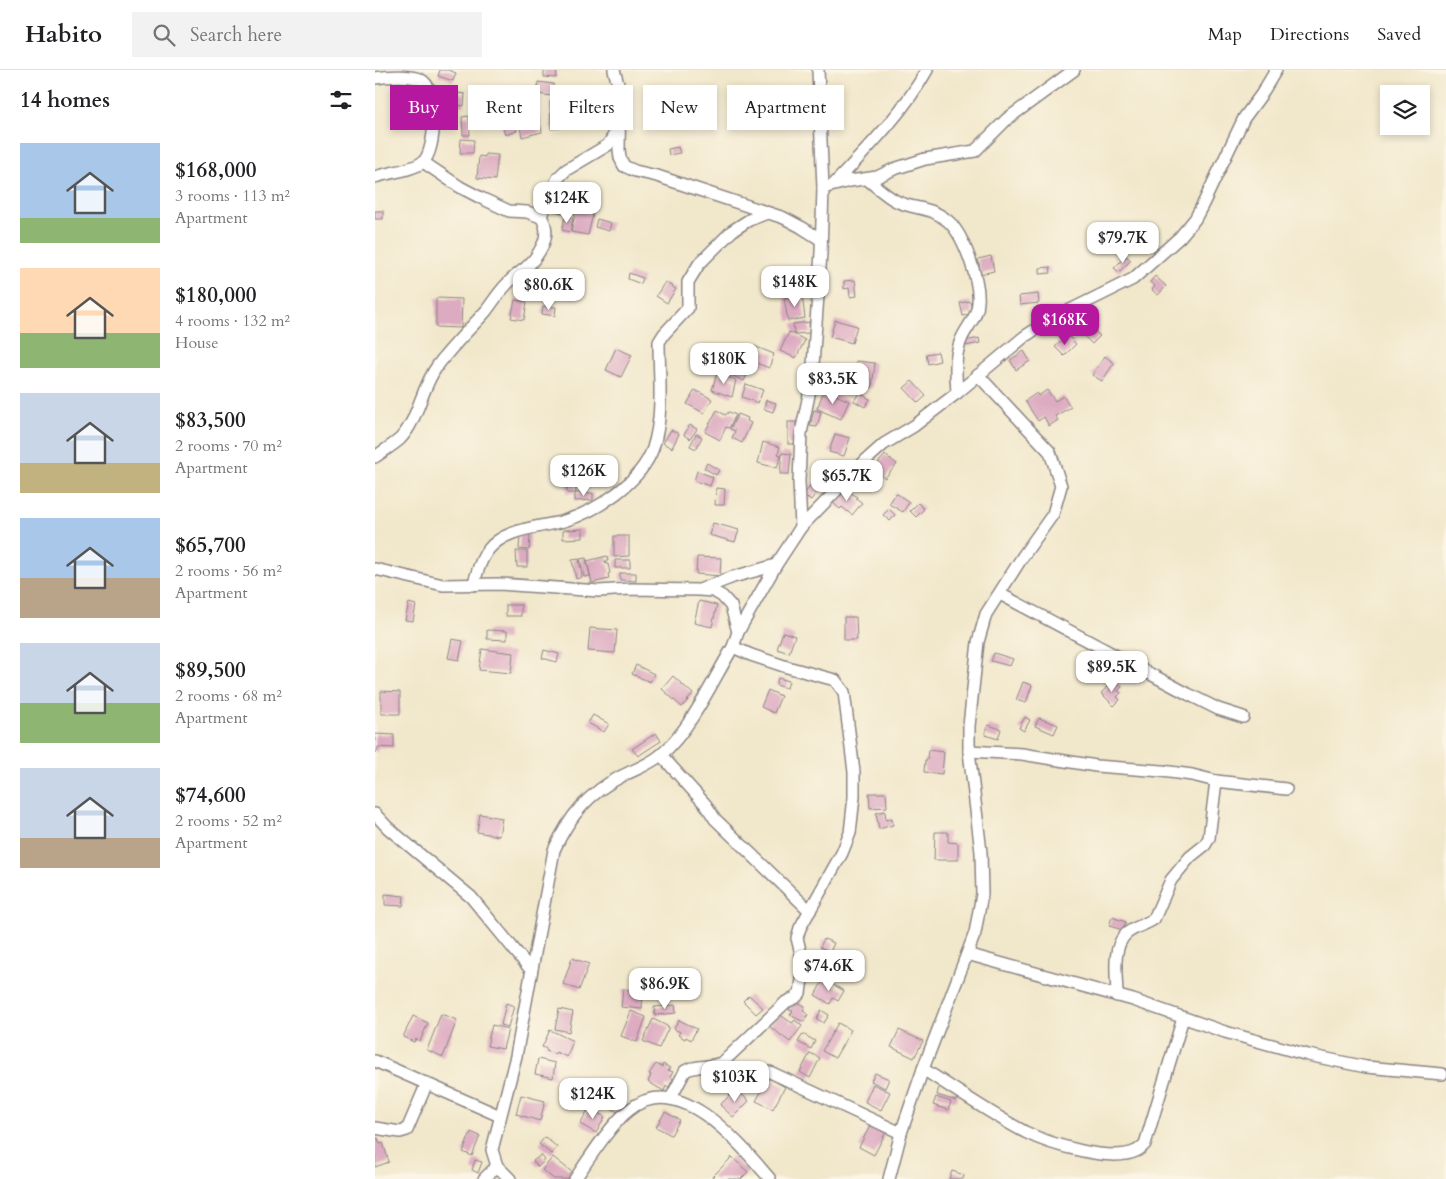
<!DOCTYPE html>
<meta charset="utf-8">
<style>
body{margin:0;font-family:Cardo,serif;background:#f2f2f2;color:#202124;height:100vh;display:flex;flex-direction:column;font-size:19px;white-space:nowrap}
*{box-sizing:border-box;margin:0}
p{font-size:16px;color:#757577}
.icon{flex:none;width:28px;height:28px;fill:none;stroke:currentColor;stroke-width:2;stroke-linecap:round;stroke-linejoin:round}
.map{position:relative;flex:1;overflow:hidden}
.drawer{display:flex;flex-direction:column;background:#fff;width:375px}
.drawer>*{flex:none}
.banner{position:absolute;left:15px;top:15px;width:475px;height:45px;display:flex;gap:10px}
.fabs{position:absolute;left:1005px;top:15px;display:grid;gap:10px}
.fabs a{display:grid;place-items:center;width:50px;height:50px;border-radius:0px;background:#fff;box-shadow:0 2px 8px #0003;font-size:25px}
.price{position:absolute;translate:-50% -42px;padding:0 11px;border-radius:10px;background:#fff;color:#222;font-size:16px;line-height:32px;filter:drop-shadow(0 1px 2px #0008)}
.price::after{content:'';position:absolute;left:50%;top:30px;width:15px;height:11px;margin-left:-8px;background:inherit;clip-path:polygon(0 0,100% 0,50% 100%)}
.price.current{background:#b5179e;color:#fff}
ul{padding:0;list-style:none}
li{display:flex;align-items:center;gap:15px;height:125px;padding:0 20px}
li span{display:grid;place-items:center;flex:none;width:140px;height:100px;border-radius:0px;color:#555}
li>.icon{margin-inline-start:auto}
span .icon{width:60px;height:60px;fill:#fffc;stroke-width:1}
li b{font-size:21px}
h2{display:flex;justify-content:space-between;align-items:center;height:60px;padding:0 20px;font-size:21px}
.pill{padding:0 18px;border-radius:0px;background:#fff;box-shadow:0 2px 8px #0003;font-size:18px;line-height:45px}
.pill.current{background:#b5179e;color:#fff}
header{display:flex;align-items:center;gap:30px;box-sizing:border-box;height:70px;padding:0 25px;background:#fff;border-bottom:1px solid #e0e0e0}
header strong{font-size:24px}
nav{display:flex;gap:28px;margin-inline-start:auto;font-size:18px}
.search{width:350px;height:45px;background:#f2f2f2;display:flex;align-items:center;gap:12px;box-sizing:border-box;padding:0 18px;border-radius:0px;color:#757577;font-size:19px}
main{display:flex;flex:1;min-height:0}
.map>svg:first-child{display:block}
.building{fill:#ddabc1}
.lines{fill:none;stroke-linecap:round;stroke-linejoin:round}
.minor-casing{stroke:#8a8483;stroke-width:14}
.minor{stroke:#fff;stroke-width:11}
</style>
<header>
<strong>Habito</strong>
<div class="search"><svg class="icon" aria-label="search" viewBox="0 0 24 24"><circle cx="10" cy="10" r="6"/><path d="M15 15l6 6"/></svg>Search here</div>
<nav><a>Map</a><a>Directions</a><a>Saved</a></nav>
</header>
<main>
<section class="drawer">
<h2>14 homes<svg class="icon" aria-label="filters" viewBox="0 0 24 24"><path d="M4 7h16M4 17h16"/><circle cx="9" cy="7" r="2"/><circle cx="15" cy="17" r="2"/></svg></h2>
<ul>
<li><span style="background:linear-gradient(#a9c7e8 75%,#8fb573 0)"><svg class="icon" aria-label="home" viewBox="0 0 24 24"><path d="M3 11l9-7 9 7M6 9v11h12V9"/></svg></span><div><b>$168,000</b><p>3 rooms · 113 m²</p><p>Apartment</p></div></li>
<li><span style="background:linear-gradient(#ffd9b3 65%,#8fb573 0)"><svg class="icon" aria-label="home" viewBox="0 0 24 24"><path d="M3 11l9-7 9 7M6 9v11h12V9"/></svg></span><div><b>$180,000</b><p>4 rooms · 132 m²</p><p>House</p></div></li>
<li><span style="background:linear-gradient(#c9d6e8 70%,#c2b280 0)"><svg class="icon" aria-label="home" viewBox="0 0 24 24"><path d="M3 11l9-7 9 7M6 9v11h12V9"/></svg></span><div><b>$83,500</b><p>2 rooms · 70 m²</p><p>Apartment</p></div></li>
<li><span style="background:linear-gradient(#a9c7e8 60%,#b9a48a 0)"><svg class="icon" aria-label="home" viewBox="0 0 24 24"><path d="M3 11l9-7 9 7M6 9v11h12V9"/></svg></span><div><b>$65,700</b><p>2 rooms · 56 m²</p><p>Apartment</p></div></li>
<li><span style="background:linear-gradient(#c9d6e8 60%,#8fb573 0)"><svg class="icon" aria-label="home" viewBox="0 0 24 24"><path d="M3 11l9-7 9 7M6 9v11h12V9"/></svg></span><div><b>$89,500</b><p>2 rooms · 68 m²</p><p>Apartment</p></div></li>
<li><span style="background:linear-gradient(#c9d6e8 70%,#b9a48a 0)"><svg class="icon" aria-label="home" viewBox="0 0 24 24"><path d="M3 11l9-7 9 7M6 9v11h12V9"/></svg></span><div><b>$74,600</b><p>2 rooms · 52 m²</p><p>Apartment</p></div></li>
</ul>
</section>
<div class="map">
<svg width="1071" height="1109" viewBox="0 0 1071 1109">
<rect width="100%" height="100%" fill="#fcf5e5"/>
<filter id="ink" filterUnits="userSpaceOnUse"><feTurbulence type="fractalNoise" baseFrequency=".02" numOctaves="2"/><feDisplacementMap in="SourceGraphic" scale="10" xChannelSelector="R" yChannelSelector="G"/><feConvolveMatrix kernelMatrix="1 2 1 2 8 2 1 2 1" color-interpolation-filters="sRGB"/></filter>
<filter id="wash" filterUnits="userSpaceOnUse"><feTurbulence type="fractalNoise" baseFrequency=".0096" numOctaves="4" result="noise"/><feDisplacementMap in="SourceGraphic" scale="20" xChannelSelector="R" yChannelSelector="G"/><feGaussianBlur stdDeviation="1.12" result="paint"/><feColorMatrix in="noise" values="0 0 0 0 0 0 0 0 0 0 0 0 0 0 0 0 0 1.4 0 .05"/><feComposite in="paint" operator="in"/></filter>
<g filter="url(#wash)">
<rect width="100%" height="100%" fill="#f1e7cb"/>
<g id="blocks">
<g class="building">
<polygon points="65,0 73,0 81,3 78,11 63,6"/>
<polygon points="169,0 182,0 181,8 169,7"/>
<polygon points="163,12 179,14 177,26 162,24"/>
<polygon points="83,23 90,24 89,36 82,35"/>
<polygon points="289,30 304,36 299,49 284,43"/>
<polygon points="201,31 201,35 211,36 212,49 209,49 210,55 176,59 175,32"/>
<rect x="104" y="37" width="22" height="8"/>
<polygon points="162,38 167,62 147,67 142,42"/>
<polygon points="94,46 95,65 88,65 87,47"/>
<polygon points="138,49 142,61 130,65 126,52"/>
<polygon points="86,69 99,70 98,83 85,83"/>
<polygon points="303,77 305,83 294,85 293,79"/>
<polygon points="110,84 123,85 120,110 102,108 104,86 110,87"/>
<polygon points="184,123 220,132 217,142 198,137 195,145 179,141"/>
<polygon points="201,140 218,144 213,165 196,162"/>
<rect x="0" y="141" width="8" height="8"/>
<polygon points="190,146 198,148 195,162 187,160"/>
<polygon points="222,149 236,153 234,161 220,157"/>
<polygon points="616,186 619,201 606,204 603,189"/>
<polygon points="751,186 756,190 744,202 739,198"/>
<polygon points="675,197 676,203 665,204 665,198"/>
<polygon points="254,203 268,208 266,214 253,209"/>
<polygon points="780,206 791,216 783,225 777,220 780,216 775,212"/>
<polygon points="480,210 482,226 475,227 474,218 469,219 469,211"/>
<polygon points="290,212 301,219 292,233 281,226"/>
<polygon points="663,224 664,233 645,235 644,226"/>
<polygon points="427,225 430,248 413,251 409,228"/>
<polygon points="61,228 87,229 86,258 61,257"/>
<polygon points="140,230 152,232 149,250 136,248"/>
<polygon points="595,231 598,243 588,246 585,233"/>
<polygon points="168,236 181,237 180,246 167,244"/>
<polygon points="460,250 482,256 477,273 455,267"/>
<polygon points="434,252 435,263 419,264 418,254"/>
<polygon points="713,255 725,266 717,274 706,263"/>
<polygon points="414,262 430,270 421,288 405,281"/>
<polygon points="692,265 701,274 689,286 680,277"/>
<polygon points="604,268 605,273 591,276 590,271"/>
<polygon points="379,276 399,284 394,298 374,290"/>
<polygon points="241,278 257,285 246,307 231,300"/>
<polygon points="649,281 655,291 641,300 635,290"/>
<polygon points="563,282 565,291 553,294 551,284"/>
<polygon points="730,286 739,293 727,311 717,305"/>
<polygon points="356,287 367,289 366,292 376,297 369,311 349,302"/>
<polygon points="481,291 500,293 497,318 479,317"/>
<polygon points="342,303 361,310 357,327 337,320"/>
<polygon points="537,311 551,326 543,333 529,318"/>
<polygon points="371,314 388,320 383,333 367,327"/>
<polygon points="320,320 337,329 329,343 312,334"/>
<polygon points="449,320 474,331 466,349 442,339"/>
<polygon points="672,320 680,331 688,326 696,337 680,346 683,350 674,356 669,347 663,351 650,331 662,323 663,326"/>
<polygon points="484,323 495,329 490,337 479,331"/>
<polygon points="391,330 401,333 398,342 389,339"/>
<polygon points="342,340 350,345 354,342 361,345 354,358 351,357 345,370 330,362"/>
<polygon points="439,340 446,342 442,357 435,356"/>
<polygon points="363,344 373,348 372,351 376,353 367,373 357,368 360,361 355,359"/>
<rect x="413" y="352" width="8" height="22"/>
<polygon points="315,355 322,359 315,369 309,365"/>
<polygon points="296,360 304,364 297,378 288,373"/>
<polygon points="321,364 327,367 321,379 315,376"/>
<polygon points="460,364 475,368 469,386 454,382"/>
<polygon points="388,372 405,377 403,384 406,385 402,398 383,393"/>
<polygon points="407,383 416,384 414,404 405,404"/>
<polygon points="510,385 522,394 510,408 498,399"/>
<polygon points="332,393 344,400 341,405 329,398"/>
<polygon points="322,401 338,407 335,416 319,411"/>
<polygon points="191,409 200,409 201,423 192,423"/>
<polygon points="437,413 445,418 436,430 429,425"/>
<polygon points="341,418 350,419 349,435 340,435"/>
<polygon points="469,418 482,427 481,428 487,433 477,445 467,437 465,439 457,432"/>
<polygon points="200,423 218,423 218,430 200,431"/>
<polygon points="521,423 534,432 528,442 514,434"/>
<polygon points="543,433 549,439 541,447 535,441"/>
<polygon points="514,439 520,445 515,451 508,445"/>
<polygon points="338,453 364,460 360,472 334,465"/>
<polygon points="208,459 208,468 188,469 188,460"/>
<polygon points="145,465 155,465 154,480 144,479"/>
<polygon points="239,466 254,466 254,486 239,487"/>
<polygon points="141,481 152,481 152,497 142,497"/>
<polygon points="232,486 233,491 230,491 231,494 233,494 235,503 233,504 234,509 217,513 212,491"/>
<polygon points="322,487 346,488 345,506 321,504"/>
<polygon points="211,488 215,506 209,507 205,489"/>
<polygon points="204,489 207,507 201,509 197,490"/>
<rect x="240" y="490" width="15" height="8"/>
<polygon points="245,503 261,503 261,511 245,510"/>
<polygon points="324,531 342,535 337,557 319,553"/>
<polygon points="34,533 41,535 38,551 30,550"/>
<rect x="131" y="535" width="15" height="11"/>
<polygon points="469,547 481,547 482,570 469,570"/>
<polygon points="215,558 242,560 240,583 213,581"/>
<polygon points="112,560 132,561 132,570 112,569"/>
<polygon points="408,562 420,566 414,583 402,579"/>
<polygon points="77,569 88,571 84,590 73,588"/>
<polygon points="107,579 138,583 136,603 104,600"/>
<polygon points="169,580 184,584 182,592 167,588"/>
<polygon points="619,583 638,589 635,596 616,591"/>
<polygon points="261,595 279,604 275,612 257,604"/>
<polygon points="298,606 318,624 307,637 287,619"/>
<polygon points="403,608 414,611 412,618 401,615"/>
<polygon points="739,610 747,617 743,621 746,623 742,627 745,630 739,636 726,623"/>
<polygon points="648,612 657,615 651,633 641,630"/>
<polygon points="393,620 406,626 399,643 386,637"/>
<polygon points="6,621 25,622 25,644 6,644"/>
<polygon points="218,645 234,654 229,662 213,653"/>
<polygon points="650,647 655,650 649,661 644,658"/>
<polygon points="664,648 683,655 679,664 660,656"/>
<polygon points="613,655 626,659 623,669 610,665"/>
<polygon points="281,663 286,671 263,686 257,679"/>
<polygon points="0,664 19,665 19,678 3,677 2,682 0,682"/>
<polygon points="553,680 569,682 567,704 549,702 550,690 552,690"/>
<polygon points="494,723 511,723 512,737 495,738"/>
<polygon points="510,741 511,750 517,748 518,755 504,759 501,743"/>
<polygon points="105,744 127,748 124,766 102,762"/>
<polygon points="560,762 573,762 573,772 583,773 583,790 559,790"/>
<polygon points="10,824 29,826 28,836 10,835"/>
<polygon points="737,847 751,852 748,860 734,856"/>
<polygon points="449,869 459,873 455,882 445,877"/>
<polygon points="197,888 214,894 204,920 188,914"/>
<polygon points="449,909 469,921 463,931 458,928 455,934 440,925"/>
<polygon points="248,919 268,921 267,939 246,937"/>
<polygon points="374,925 388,938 381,944 368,931"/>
<polygon points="419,930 430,936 428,941 433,944 429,952 415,945 418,941 414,940"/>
<polygon points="131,933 139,936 133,957 126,955"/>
<polygon points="300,935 301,943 280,945 279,937"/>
<polygon points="184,939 198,942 194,962 180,959"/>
<polygon points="446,940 454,945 449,953 442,949"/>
<polygon points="256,941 271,947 262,972 246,966"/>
<polygon points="66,944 82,950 68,987 52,980"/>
<polygon points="404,944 417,953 420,950 427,956 415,972 394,956"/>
<polygon points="38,946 53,953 45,971 41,969 39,972 28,967"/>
<polygon points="278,949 294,957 284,978 268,971"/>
<polygon points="304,950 322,959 316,970 311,967 310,969 303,965 305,962 299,959"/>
<polygon points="463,953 476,960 460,988 447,981"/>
<polygon points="117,955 133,959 128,979 112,976"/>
<polygon points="175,960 198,971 192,987 181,982 180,984 171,981 172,979 167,977"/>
<polygon points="524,960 548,971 539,988 516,977"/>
<polygon points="428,964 440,971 436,979 423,972"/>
<polygon points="435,983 445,988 435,1008 425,1002"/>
<polygon points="163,989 180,993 178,1008 160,1004"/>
<polygon points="281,994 287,997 288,994 295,998 293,1000 298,1002 295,1007 298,1009 294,1017 291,1016 289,1021 273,1012 276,1005 274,1004"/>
<polygon points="500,1003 514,1009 510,1018 496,1011"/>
<polygon points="219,1008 232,1015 223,1031 210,1025"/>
<polygon points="394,1008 410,1017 398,1039 381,1031"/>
<polygon points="498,1014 515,1022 506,1040 490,1032"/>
<polygon points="564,1017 583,1023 581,1031 562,1025"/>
<polygon points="361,1019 374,1031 358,1047 345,1035"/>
<polygon points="233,1023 251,1031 245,1043 227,1034"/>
<polygon points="146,1025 170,1031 165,1051 141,1044"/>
<polygon points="561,1027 576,1032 573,1040 558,1035"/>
<polygon points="214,1038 230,1047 221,1063 205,1054"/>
<polygon points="290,1042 305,1050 296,1065 281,1057"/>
<polygon points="496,1054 511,1062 499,1085 484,1077"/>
<polygon points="96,1062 105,1066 97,1086 88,1082"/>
<polygon points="170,1067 182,1077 176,1084 164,1074"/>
<polygon points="3,1068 5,1074 8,1073 14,1092 0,1097 0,1069"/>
<polygon points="166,1085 170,1090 163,1097 158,1091"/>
<polygon points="178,1087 198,1103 193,1109 179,1109 167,1100"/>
<polygon points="357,1087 373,1102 366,1109 339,1109 337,1107"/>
<polygon points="100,1090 107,1092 103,1103 97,1100"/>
<polygon points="577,1101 589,1105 588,1109 574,1109"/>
</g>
</g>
</g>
<g filter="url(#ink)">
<use href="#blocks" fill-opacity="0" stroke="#8a8483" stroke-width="1"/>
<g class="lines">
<g class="minor-casing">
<g id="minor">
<polyline points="239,0 245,21 244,79 245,88 249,96 260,101 282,106 409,148 426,157 445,169"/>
<path d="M0 8C11 6 41 4 49 12 63 23 61 81 48 92 36 101 14 102 0 107"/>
<polyline points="48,92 85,117 106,128 134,141 152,142 166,147 171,131 183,108 191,100 233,75 243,58"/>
<path d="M492 109C502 117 512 127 523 132 542 140 555 136 573 151 589 165 605 211 603 232 603 247 591 257 586 270 579 287 581 305 582 323"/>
<path d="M459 114C493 78 528 43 552 0"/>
<polyline points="448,118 475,111 502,107 519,99 550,89 600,81 632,49 699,0"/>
<path d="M0 387C8 381 17 376 25 369 44 349 46 317 63 295 77 276 95 259 111 241 118 232 124 222 132 214 144 201 154 199 164 182 171 171 174 158 166 147"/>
<polyline points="426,457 424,411 426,363 435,320 438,295 446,183 448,118 443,0"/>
<polyline points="0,499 68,515 125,514 224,521 255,519 324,520 338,521 347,526 356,536 363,562"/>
<path d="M98 515C102 504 105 489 113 480 130 458 164 458 189 451 222 441 266 412 278 378 289 344 284 307 284 272L289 264 313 238V212L324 194 357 161 374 150 392 143"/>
<polyline points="327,519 358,507 401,495"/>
<polyline points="625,524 813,624 843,639 868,647"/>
<polyline points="594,681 647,684 721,696 787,701 817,705 841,711 911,719"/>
<polyline points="286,685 331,735 340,749 435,841"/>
<polyline points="0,744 13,758 96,827 156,900"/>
<polyline points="592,884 758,930 850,962 933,985 991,997 1067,1004"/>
<path d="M742 926C742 908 736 878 751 864 759 857 770 855 779 849L796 810 815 787 830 775 834 768 841 711"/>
<polyline points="0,991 125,1046"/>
<path d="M548 999C581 1020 616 1044 650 1062 674 1074 736 1093 761 1081 764 1080 768 1076 770 1074L808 948"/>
<polyline points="395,1002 526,1063"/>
<path d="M296 1028 310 1001C322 994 335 999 348 992L411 932 420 928 425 923 429 896 422 868 425 858 467 783 475 763 479 727V702L469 622 460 610 412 597 376 585 358 577"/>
<polyline points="0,1058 25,1062 32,1060 52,1013"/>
<polyline points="109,1109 122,1096"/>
<path d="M135 1109 122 1096 117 1080 141 986 179 780C194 747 213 723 247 706 261 699 274 695 287 684 316 659 338 610 358 577L363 562 401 495 426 457 491 390 509 374 539 356 582 323 649 267 673 251 758 209 805 167 820 149 828 134 869 48 886 25 901 0"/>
<path d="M200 1109C213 1090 236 1054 254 1040 304 999 365 1074 395 1109"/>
<polyline points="514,1109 526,1063 548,999 600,863 607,824 606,782 594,681 594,656 603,572 611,544 648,486 678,444 686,416 675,382 603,305"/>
</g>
</g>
<use href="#minor" class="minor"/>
</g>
</g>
</svg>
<div class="fabs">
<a><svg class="icon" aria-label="layers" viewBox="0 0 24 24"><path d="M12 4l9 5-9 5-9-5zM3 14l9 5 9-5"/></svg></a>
</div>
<b class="price" style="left:192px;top:154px">$124K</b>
<b class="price" style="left:748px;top:194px">$79.7K</b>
<b class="price" style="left:420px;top:238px">$148K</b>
<b class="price" style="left:174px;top:241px">$80.6K</b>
<b class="price current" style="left:690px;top:276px">$168K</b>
<b class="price" style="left:349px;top:315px">$180K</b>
<b class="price" style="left:458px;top:335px">$83.5K</b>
<b class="price" style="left:209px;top:427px">$126K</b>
<b class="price" style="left:472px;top:432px">$65.7K</b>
<b class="price" style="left:737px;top:623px">$89.5K</b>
<b class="price" style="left:454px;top:922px">$74.6K</b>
<b class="price" style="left:290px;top:940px">$86.9K</b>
<b class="price" style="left:360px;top:1033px">$103K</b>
<b class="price" style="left:218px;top:1050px">$124K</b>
<div class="banner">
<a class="pill current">Buy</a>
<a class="pill">Rent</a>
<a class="pill">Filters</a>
<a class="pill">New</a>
<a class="pill">Apartment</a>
</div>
</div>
</main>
